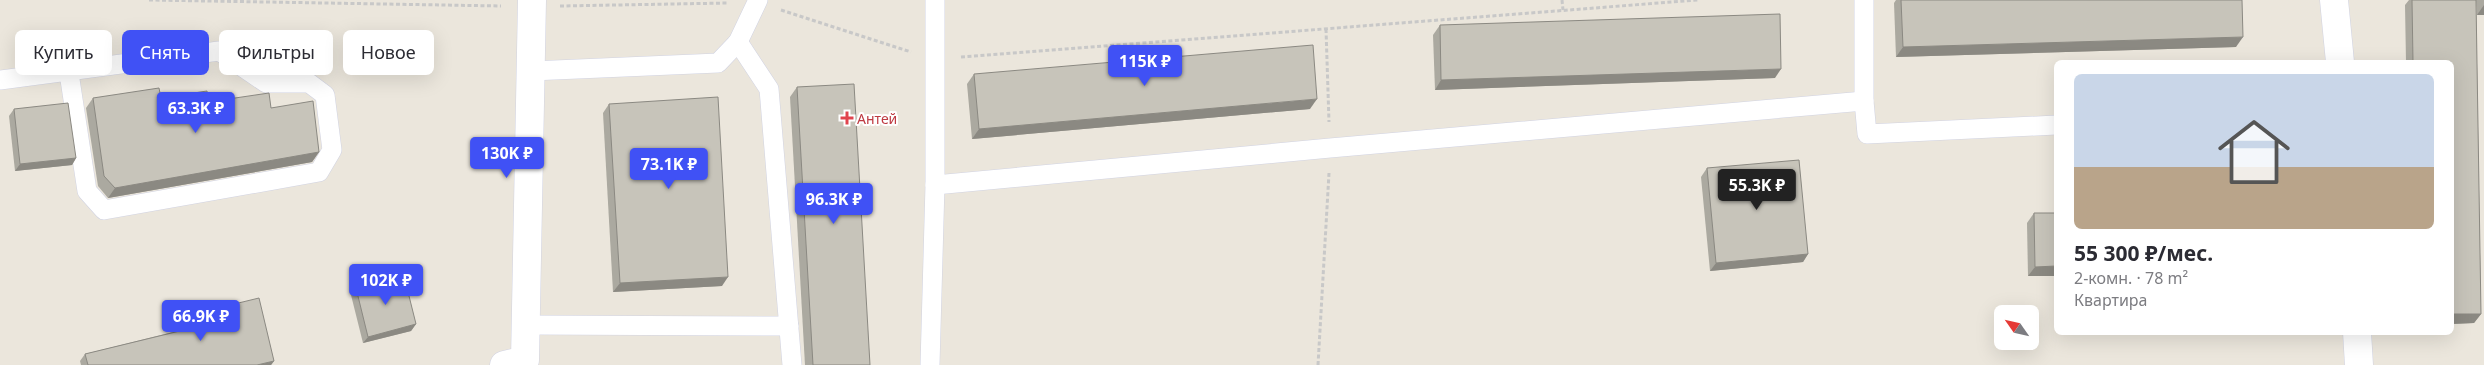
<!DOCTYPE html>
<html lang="ru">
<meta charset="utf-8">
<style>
body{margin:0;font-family:"Noto Sans",sans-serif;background:#f7f7f7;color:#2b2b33;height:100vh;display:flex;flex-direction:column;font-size:19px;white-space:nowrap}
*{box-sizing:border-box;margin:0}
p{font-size:16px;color:#7c7c81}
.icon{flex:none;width:28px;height:28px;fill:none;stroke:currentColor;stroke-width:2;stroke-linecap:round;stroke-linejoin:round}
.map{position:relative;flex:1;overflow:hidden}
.panel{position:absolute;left:2054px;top:60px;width:400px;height:275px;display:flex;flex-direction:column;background:#fff;border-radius:8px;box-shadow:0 5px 20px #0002}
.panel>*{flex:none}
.hud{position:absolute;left:15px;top:30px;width:475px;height:45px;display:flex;gap:10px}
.needle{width:32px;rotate:304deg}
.fabs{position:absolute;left:1994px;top:305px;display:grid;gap:10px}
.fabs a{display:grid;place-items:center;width:45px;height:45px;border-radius:8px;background:#fff;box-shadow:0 5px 20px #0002;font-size:25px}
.price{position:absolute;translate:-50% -42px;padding:0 11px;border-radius:5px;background:#4051f5;color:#fff;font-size:16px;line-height:32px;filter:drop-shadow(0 1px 2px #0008)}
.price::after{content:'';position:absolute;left:50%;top:30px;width:15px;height:11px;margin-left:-8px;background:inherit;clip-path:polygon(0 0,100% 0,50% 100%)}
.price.on{background:#222;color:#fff}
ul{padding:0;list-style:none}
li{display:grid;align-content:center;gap:10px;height:265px;padding:0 20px}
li+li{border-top:1px solid #e1e1e2}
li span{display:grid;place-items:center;height:155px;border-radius:8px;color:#555}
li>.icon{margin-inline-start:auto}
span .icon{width:90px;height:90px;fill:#fffc;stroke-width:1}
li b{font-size:21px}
.chip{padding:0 18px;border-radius:8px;background:#fff;box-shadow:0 5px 20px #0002;font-size:18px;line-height:45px}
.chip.on{background:#4051f5;color:#fff}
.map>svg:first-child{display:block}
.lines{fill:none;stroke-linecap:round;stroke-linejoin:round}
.lane-casing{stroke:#d1d3e2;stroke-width:20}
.street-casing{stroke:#d1d3e2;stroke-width:29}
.path{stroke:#c8c8c8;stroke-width:3;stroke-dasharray:4 2.5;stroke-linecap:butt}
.lane{stroke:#fff;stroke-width:19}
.street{stroke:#fff;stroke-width:28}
.wall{fill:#aba9a0}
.shaded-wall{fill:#8b8982}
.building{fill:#c7c4ba;stroke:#8b8982}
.health-dot{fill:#e0444e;stroke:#fff;stroke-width:2}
.labels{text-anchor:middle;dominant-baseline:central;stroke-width:4;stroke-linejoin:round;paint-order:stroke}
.health-label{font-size:14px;fill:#be3a42;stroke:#fff;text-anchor:start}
</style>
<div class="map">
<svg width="2484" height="365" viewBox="0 0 2484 365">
<rect width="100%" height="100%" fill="#ebe6dc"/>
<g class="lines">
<g class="lane-casing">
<g id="lane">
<polyline points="1864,0 1864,101 1867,134 2056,125"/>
<polyline points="738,42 769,89 792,365"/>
<polyline points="531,71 718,63 738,42 758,0"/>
<polyline points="0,80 219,51 266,83 309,83 325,95 332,150 319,172 104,210 87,191 69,73"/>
<polyline points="935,185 1330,148 1864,101"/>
<polyline points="526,325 789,326"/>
<polyline points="930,365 935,185 935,0"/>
</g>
</g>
<g class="street-casing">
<g id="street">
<polyline points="2334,0 2340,62"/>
<polyline points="2357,332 2359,365"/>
<polyline points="504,365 525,360 532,0"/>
</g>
</g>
<g class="path">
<polyline points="149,0 501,6"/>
<polyline points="1562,0 1563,10"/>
<polyline points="560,6 729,3"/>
<polyline points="781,10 911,52"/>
<polyline points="1326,29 1329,122"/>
<polyline points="961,57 1698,0"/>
<polyline points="1318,365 1329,173"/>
</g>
<use href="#lane" class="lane"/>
<use href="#street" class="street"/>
</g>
<g class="wall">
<polygon points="1896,0 2242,0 2236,47 1896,57 1894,3"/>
<polygon points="2409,0 2476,0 2481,314 2474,323 2451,324 2451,62 2406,62 2405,5"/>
<polygon points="2476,0 2484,0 2484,15 2477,15"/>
<polygon points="1440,25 1775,78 1435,90 1433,35"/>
<polygon points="974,74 1310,109 972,139 967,84"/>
<polygon points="797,87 870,365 805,365 790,97"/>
<polygon points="93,98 161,98 271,108 319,152 312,162 108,198 98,186 86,108"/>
<polygon points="609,104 722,286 613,292 603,113"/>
<polygon points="14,109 76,158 72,165 15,171 9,116"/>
<polygon points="1707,168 1808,254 1803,262 1710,271 1701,177"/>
<polygon points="2034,213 2056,276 2028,276 2027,223"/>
<polygon points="356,288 416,324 411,331 363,343 351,295"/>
<polygon points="185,316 274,361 271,365 81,365 80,361 85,354 181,330 180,323"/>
</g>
<g class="shaded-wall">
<polygon points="2484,5 2484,15 2477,15"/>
<polygon points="2243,37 2236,47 1896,57 1903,47"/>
<polygon points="1781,69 1775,78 1435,90 1441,80"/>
<polygon points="1317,99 1310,109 972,139 979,129"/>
<polygon points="319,152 312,162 108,198 115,188"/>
<polygon points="76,158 72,165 15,171 20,164"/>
<polygon points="1808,254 1803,262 1710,271 1716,263"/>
<polygon points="2056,266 2056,276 2028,276 2035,267"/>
<polygon points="728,277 722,286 613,292 620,283"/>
<polygon points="2451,314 2481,314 2474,323 2451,324"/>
<polygon points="416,324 411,331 363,343 368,337"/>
<polygon points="274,361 271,365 257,365"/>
</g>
<g class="building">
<polygon points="1901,0 2242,0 2243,37 1903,47"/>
<polygon points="2412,0 2476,0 2481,314 2451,314 2451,62 2413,62"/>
<polygon points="1780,14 1781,69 1441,80 1440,25"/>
<polygon points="1313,45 1317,99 979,129 974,74"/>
<polygon points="854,84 870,365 813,365 797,87"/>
<polygon points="159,88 161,98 207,91 208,102 269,93 271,108 313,101 319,152 115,188 104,176 93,98"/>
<polygon points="718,97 728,277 620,283 609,104"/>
<polygon points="68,103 76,158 20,164 14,109"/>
<polygon points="1799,160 1808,254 1716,263 1707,168"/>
<polygon points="2034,213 2056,213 2056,266 2035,267"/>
<polygon points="404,276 416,324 368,337 356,288"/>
<polygon points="259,298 274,361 257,365 88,365 85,354 188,329 185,316"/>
</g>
<path class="health-dot" d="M844.5 110.5h5v5h5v5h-5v5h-5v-5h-5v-5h5z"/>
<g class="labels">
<g class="health-label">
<text x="857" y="118">Антей</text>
</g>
</g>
</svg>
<div class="fabs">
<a><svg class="needle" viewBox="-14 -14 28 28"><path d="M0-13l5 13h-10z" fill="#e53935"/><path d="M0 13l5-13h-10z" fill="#7c7c81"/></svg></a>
</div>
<b class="price" style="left:1145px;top:87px">115K ₽</b>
<b class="price" style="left:196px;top:134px">63.3K ₽</b>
<b class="price" style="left:507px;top:179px">130K ₽</b>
<b class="price" style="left:669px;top:190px">73.1K ₽</b>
<b class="price on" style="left:1757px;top:211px">55.3K ₽</b>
<b class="price" style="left:834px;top:225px">96.3K ₽</b>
<b class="price" style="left:386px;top:306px">102K ₽</b>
<b class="price" style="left:201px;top:342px">66.9K ₽</b>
<div class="hud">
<a class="chip">Купить</a>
<a class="chip on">Снять</a>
<a class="chip">Фильтры</a>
<a class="chip">Новое</a>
</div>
<section class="panel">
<ul>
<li><span style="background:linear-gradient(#c9d6e8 60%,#b9a48a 0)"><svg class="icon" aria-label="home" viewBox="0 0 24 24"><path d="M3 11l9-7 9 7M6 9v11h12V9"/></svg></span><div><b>55 300 ₽/мес.</b><p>2-комн. · 78 m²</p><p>Квартира</p></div></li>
</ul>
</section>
</div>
